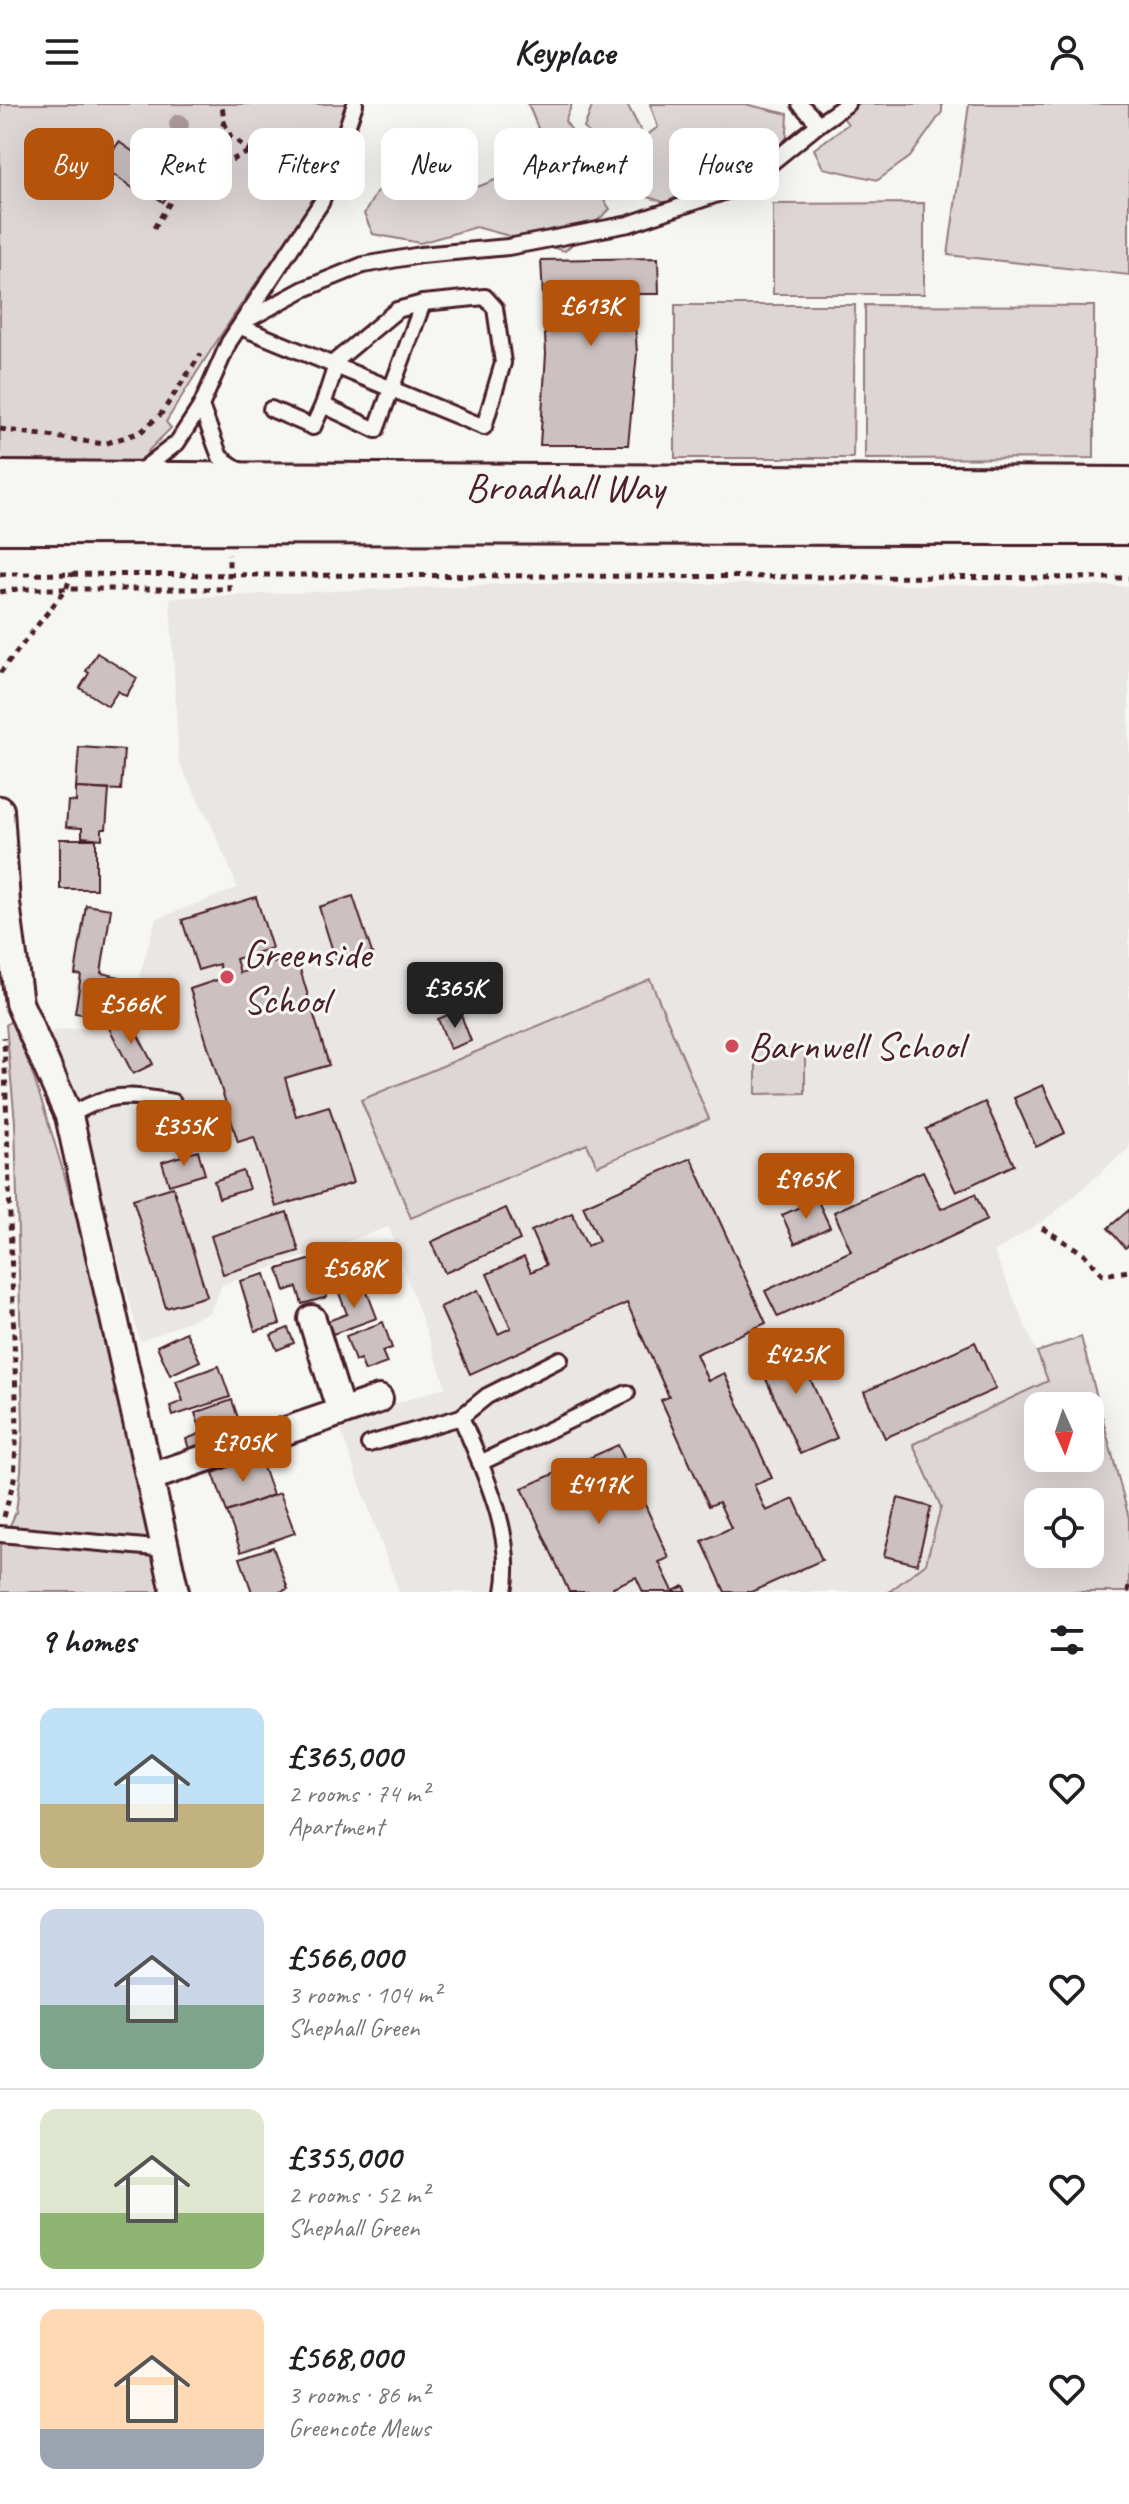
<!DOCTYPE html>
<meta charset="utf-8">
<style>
body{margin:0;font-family:Caveat,sans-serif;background:#f2f2f2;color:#202124;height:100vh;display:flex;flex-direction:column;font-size:30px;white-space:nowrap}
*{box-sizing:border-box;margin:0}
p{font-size:26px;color:#757577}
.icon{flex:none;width:44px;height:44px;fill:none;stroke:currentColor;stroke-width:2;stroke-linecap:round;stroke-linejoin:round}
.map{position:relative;height:1488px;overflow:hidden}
.side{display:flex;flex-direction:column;background:#fff;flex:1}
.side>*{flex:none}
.hud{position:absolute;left:24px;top:24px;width:1082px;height:72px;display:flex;gap:16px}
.needle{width:52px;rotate:177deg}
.controls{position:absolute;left:1024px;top:1288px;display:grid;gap:16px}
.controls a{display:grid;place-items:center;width:80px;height:80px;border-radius:16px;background:#fff;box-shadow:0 8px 32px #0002;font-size:40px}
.price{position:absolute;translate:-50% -68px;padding:0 18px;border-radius:8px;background:#b45309;color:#fff;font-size:26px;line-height:52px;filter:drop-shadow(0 2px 4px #0008)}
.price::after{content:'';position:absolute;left:50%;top:48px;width:24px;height:18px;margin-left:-12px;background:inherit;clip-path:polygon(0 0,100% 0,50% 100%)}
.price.current{background:#222;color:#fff}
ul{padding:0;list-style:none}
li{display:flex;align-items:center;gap:24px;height:200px;padding:0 40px}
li+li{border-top:2px solid #e0e0e0}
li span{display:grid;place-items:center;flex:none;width:224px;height:160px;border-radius:16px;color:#555}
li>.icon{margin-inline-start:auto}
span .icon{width:96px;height:96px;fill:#fffc;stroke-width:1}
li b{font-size:34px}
h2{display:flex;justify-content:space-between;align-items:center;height:96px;padding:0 40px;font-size:34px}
.tag{padding:0 28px;border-radius:16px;background:#fff;box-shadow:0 8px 32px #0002;font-size:28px;line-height:72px}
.tag.current{background:#b45309;color:#fff}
header{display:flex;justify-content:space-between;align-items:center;height:104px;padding:0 40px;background:#fff;font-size:36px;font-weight:700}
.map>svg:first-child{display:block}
.built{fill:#e9e6e3}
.green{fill:#ddd6d5;stroke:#947a80;stroke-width:2;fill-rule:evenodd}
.building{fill:#ccc1c0;stroke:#4a1f2b;stroke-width:2}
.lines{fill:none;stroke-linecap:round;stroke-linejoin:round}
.lane-casing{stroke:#4a1f2b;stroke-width:20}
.street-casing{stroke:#4a1f2b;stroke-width:32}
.highway-casing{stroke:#4a1f2b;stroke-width:50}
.path{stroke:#4a1f2b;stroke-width:5;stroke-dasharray:6 6;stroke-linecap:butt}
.lane{stroke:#f6f6f2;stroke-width:14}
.street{stroke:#f6f6f2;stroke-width:26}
.highway{stroke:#f6f6f2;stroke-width:44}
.tree{fill:#ac999c}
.poi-dot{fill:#d1495b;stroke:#f6f6f2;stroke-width:3}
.labels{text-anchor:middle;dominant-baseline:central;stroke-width:6;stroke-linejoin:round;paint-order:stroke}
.street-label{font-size:40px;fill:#4a1f2b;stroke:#f6f6f2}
.poi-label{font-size:40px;fill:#4a1f2b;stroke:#f6f6f2;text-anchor:start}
</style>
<header><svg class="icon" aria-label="menu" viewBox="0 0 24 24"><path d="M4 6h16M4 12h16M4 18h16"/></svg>Keyplace<svg class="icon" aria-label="person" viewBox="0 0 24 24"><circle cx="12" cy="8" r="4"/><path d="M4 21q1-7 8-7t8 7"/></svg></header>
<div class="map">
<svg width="1129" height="1488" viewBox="0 0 1129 1488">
<rect width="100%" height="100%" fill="#f6f6f2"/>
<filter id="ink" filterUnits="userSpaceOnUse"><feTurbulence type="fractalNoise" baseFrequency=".0125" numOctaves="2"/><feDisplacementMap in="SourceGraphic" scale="16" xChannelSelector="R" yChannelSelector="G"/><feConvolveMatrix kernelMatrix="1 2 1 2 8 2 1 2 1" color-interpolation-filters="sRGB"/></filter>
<g filter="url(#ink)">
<polygon class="built" points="529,479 1129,482 1129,1044 1053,1110 994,1148 1049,1277 913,1340 941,1403 926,1459 889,1488 399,1488 338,1319 446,1283 389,1123 222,1181 210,1208 140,1238 81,1006 57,957 48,928 106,921 130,905 156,815 238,784 211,720 179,659 170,494"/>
<g class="green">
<path d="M0 0H363C336 76 295 124 249 189 220 231 193 274 166 318L171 324 149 346 140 361 0 360Z"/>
<polygon points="528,0 572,0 565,17 589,50 591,77 610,105 565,147 476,123 420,139 373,130 364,110 376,89 400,64 420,65 434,89 480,82 518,67 538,24"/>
<polygon points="593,0 627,0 644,33 658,23 650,0 745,0 788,10 786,46 707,73 666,99 624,85 615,54 584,24"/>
<polygon points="832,0 942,0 942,8 910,53 878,76 823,64 814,45 848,20"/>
<polygon points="969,0 1129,0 1129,171 948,151"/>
<polygon points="924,99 924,190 773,190 773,100"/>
<polygon points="675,201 855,201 853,354 675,354"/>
<polygon points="865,201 1094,202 1094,354 865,355"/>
<polygon points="650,875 709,1015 597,1062 587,1040 411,1114 361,996"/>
<path d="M13 915C82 1101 122 1295 166 1488H0V1444L16 1408 21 1367 23 1321 15 1018 6 921Z"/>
<polygon points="756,945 805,945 805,989 756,990"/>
<path d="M1081 1233 1129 1414V1488H889L926 1459 941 1403 913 1340 1048 1277 1037 1248ZM1038 1302H1090V1354H1038ZM1038 1398H1090V1450H1038Z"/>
</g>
<g class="building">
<polygon points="119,38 177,78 163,98 142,83 138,88 102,62"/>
<polygon points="658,154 659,190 633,190 637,249 628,341 540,341 546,250 541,156"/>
<polygon points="97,549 137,574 126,592 118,587 108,602 80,584 89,569 86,567"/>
<polygon points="79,643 124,646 121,686 76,684"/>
<polygon points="76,684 109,686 106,725 102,725 102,735 82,733 82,724 66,723 68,697 76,698"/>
<rect x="60" y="735" width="36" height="50"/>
<polygon points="353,792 372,849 337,860 319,803"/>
<polygon points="256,793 272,844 236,855 240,869 296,852 329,961 285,974 296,1012 329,1002 353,1079 276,1103 254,1033 238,1038 190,885 223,874 219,860 198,866 182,816"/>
<polygon points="86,801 111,805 101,869 120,873 114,909 95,906 94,912 75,909 81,871 75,870"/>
<polygon points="459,906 471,937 450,945 438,915"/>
<polygon points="129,914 153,960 133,970 109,924"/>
<polygon points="1043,981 1065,1029 1036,1043 1014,994"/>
<polygon points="985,998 1014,1061 956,1088 926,1025"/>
<polygon points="198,1047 205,1070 169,1081 162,1058"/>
<polygon points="691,1054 766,1219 696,1250 708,1277 724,1269 772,1374 754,1381 766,1407 794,1395 822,1456 751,1488 725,1488 702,1437 731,1424 719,1398 709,1402 661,1296 669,1293 627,1199 470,1270 440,1203 478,1186 498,1230 511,1224 487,1170 524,1153 531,1168 546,1161 531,1127 572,1109 587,1142 599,1137 583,1102"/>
<polygon points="243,1067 249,1085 219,1094 214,1077"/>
<polygon points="923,1067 941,1105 975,1090 987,1116 778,1213 765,1187 851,1147 834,1108"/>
<polygon points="173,1083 207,1192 166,1204 133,1095"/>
<polygon points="817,1095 830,1123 795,1140 782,1111"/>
<polygon points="506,1104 520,1136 445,1169 431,1138"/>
<polygon points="1129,1106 1129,1141 1125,1144 1108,1124"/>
<polygon points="287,1108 299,1147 223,1170 211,1132"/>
<polygon points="316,1154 327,1193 302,1200 297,1183 285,1187 278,1165"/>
<polygon points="265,1170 280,1220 255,1227 240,1177"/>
<polygon points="364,1180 377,1214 333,1230 328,1217 347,1210 339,1189"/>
<polygon points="383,1218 392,1244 382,1247 387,1259 365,1267 360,1255 355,1257 346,1232"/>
<polygon points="288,1224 294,1239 277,1246 271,1231"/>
<polygon points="186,1228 200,1257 170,1271 157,1242"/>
<polygon points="792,1235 837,1334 800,1350 755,1251"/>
<polygon points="975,1238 996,1285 885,1334 864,1288"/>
<polygon points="219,1262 230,1293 173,1312 170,1302 183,1297 176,1277"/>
<polygon points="232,1296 242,1326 189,1345 186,1335 202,1329 195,1309"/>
<polygon points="618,1341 669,1454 659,1458 673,1487 684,1482 687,1488 643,1488 636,1473 613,1483 615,1488 569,1488 522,1384"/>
<polygon points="259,1352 273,1391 227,1408 213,1369"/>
<polygon points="280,1389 295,1429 241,1448 227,1408"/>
<polygon points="898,1394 931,1403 917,1460 884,1452"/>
<polygon points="273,1443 288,1485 280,1488 252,1488 240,1454"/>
</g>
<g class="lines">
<g class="lane-casing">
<g id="lane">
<polyline points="819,20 847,0"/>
<polyline points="245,217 304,185 363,161 421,151 508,143 629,120 744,81 819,20 800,0"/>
<polyline points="241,223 484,323 503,259 495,204 485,193 423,199 397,206 332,260"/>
<polyline points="323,301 336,261"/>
<polyline points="201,302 229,238 321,99 355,0"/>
<polyline points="271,305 313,323 323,301 376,326 423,199"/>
<polyline points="138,369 177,339 201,302 220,353 242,368"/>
<path d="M69 1012C109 988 128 990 173 998L184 1036"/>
<path d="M461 1313C483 1366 515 1430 504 1488"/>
<polyline points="369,1340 461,1313 487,1292 560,1255"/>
<polyline points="480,1359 627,1289"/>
<polyline points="0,1430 167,1445"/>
</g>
</g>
<g class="street-casing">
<g id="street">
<polyline points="0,706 6,799 19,899 69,1012 175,1488"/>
<polyline points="312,1215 341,1308"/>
<polyline points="151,1373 379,1295"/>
</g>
</g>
<g class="highway-casing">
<g id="highway">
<polyline points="0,380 1129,386"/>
<polyline points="0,417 1129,418"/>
</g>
</g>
<g class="path">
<polyline points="224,18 231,33 251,47 313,36 326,30"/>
<polyline points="206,67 224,18 222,0"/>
<polyline points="154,124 182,79 251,47"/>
<polyline points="0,325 104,340 141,328 161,310 201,250"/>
<polyline points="0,470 1129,474"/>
<polyline points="0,488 17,485 229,485 229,450"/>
<polyline points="0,569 66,485 72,469"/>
<polyline points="1042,1124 1083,1149 1103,1171 1129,1167"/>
<polyline points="4,1413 14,1375 17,1323 4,933"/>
<polyline points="1128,1488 1129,1482"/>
</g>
<use href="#lane" class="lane"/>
<use href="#street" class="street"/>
<use href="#highway" class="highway"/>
</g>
<circle class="tree" cx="179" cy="20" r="10"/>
</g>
<g class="poi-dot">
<circle cx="227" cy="873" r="8"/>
<circle cx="732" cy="942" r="8"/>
</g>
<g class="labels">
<g class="street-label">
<text x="565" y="383">Broadhall Way</text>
</g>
<g class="poi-label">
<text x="243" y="850">Greenside<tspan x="243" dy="46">School</tspan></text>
<text x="748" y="942">Barnwell School</text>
</g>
</g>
</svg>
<div class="controls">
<a><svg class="needle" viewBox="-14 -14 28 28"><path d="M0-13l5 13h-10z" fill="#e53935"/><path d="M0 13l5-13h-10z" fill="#757577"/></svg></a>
<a><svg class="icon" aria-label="locate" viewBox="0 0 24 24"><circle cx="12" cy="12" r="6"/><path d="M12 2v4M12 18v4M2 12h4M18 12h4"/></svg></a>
</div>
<b class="price" style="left:591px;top:244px">£613K</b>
<b class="price current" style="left:455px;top:926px">£365K</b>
<b class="price" style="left:131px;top:942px">£566K</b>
<b class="price" style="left:184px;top:1064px">£355K</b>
<b class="price" style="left:806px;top:1117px">£965K</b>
<b class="price" style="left:354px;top:1206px">£568K</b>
<b class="price" style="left:796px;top:1292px">£425K</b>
<b class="price" style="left:243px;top:1380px">£705K</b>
<b class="price" style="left:599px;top:1422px">£417K</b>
<div class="hud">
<a class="tag current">Buy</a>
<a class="tag">Rent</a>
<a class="tag">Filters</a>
<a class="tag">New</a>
<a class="tag">Apartment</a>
<a class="tag">House</a>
</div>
</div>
<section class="side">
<h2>9 homes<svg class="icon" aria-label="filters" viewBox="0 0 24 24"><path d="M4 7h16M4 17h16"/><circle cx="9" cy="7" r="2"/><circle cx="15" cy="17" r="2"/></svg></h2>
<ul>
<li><span style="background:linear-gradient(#bfe0f5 60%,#c2b280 0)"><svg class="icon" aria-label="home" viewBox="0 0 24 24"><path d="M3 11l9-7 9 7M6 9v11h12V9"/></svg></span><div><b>£365,000</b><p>2 rooms · 74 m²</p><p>Apartment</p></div><svg class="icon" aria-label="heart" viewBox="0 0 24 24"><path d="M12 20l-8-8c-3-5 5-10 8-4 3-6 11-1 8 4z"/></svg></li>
<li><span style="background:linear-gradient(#c9d6e8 60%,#7fa58c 0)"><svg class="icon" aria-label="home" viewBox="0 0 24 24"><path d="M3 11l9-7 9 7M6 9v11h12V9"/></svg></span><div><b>£566,000</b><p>3 rooms · 104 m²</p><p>Shephall Green</p></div><svg class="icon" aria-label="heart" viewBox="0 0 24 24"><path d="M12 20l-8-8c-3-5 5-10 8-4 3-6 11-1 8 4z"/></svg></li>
<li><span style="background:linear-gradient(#dfe7d0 65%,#8fb573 0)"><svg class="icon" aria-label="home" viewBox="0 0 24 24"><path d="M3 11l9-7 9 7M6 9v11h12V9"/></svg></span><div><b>£355,000</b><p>2 rooms · 52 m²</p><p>Shephall Green</p></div><svg class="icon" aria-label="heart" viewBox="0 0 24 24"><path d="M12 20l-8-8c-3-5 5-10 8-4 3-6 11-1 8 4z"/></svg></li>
<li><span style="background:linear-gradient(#ffd9b3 75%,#9aa5b1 0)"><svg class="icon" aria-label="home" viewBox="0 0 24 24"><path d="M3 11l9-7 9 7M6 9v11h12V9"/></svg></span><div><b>£568,000</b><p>3 rooms · 86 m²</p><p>Greencote Mews</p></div><svg class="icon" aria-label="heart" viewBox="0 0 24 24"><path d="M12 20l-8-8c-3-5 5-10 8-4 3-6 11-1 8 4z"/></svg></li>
</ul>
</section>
